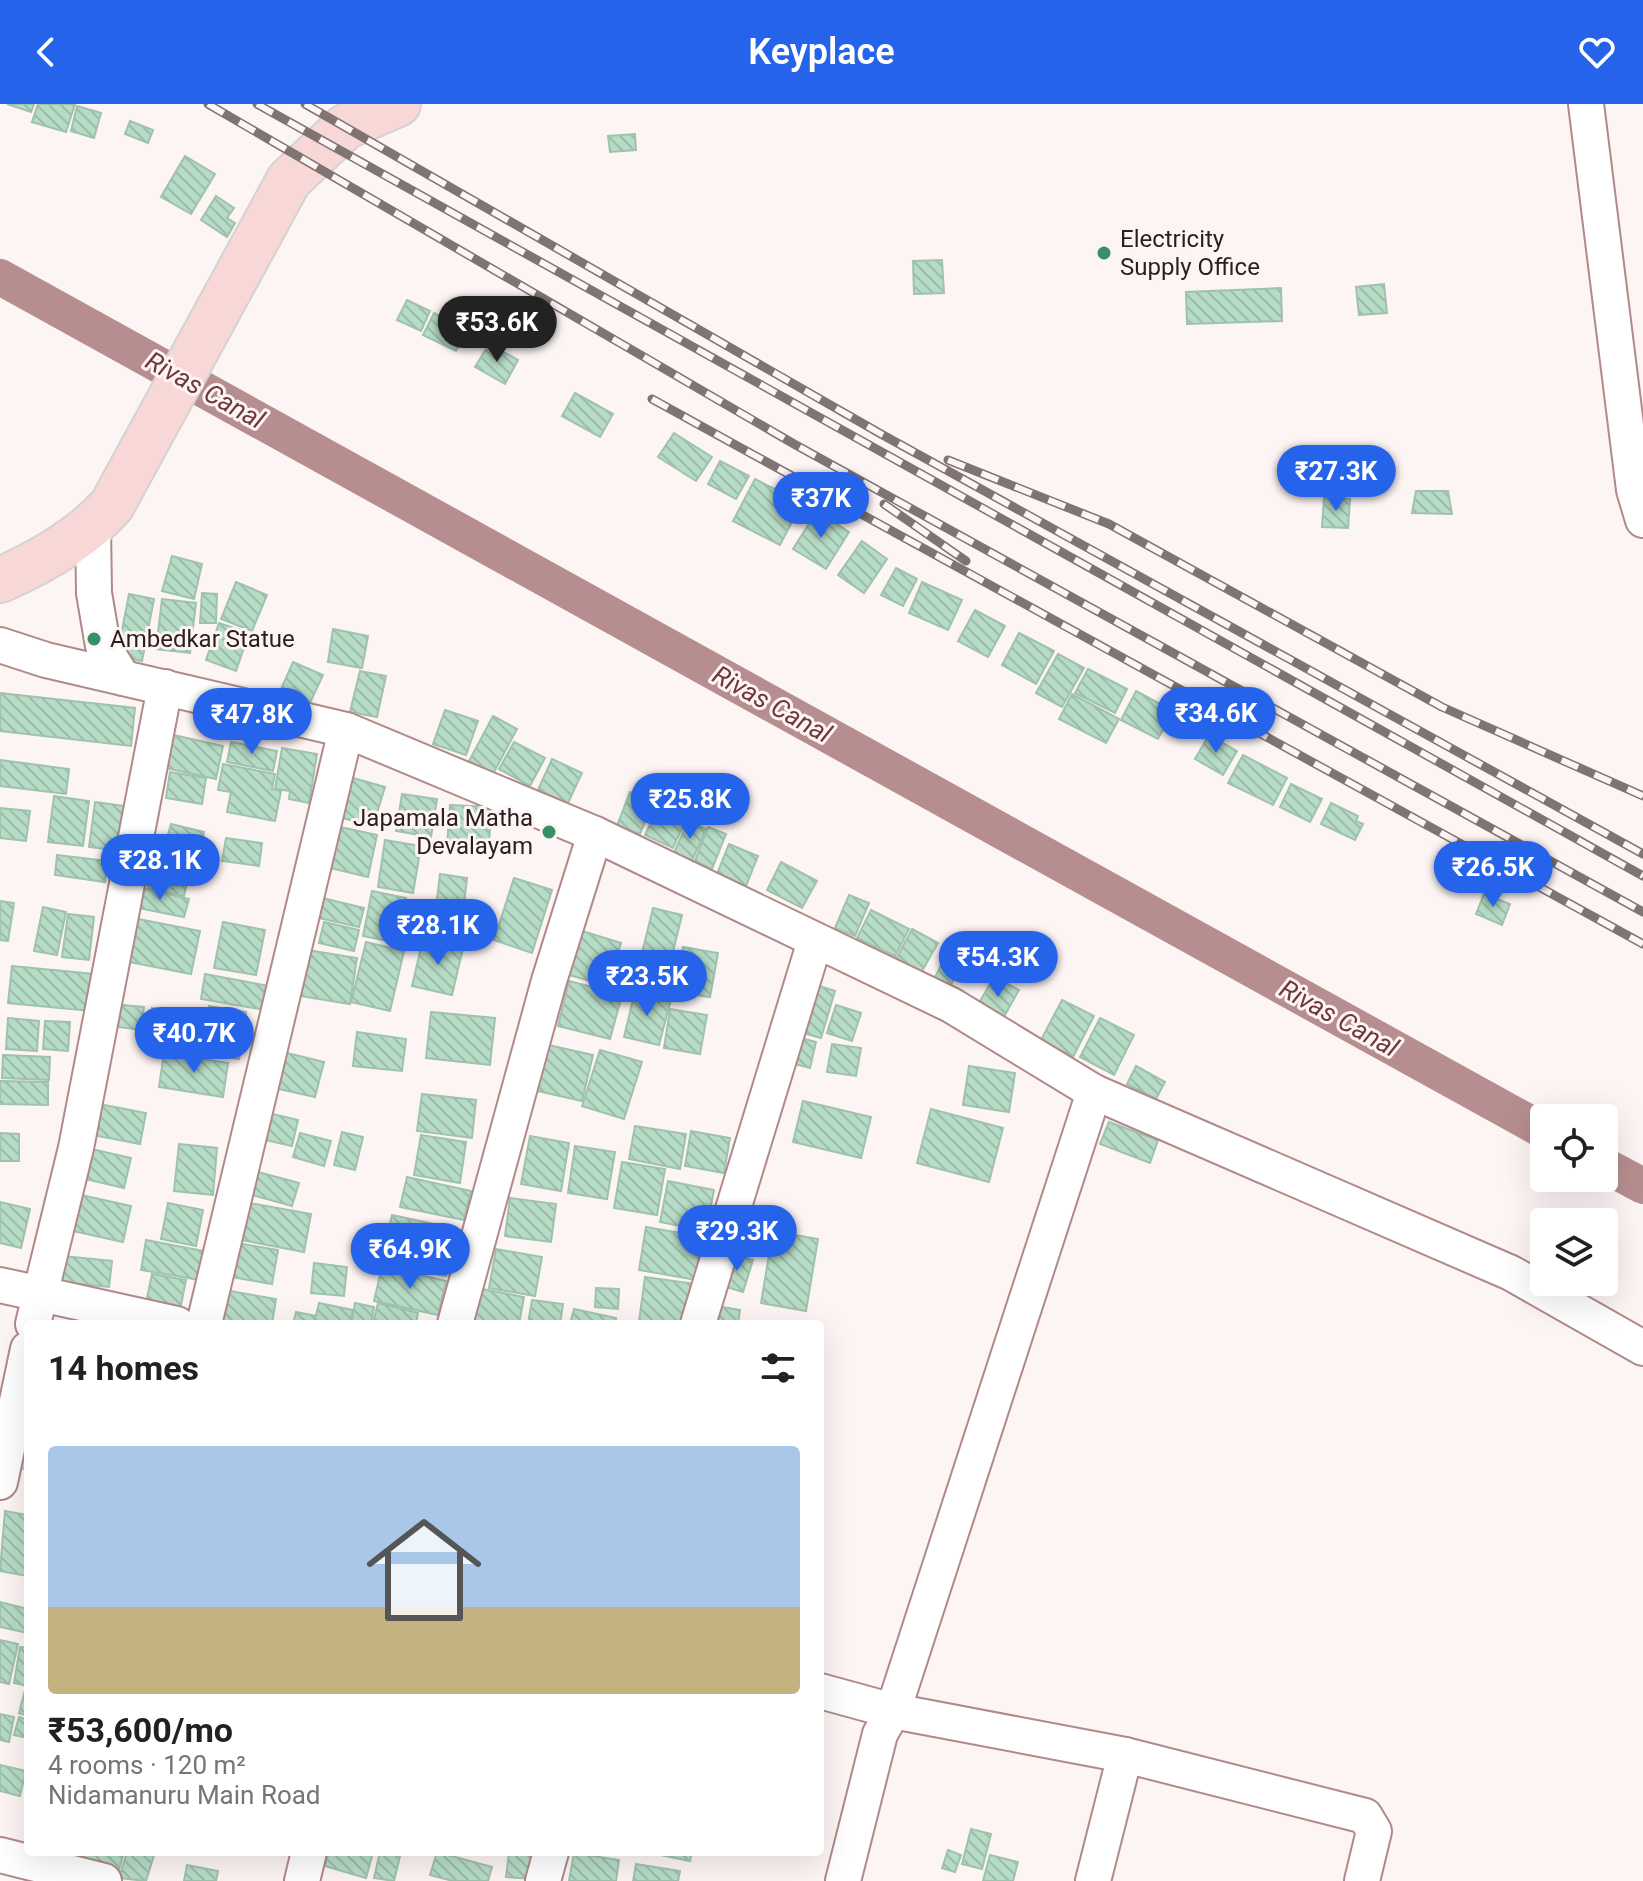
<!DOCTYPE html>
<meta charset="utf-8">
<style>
body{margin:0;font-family:Roboto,sans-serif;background:#f6f6f6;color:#202124;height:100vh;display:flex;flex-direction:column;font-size:30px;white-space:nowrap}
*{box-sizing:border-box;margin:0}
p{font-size:26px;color:#757577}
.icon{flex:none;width:44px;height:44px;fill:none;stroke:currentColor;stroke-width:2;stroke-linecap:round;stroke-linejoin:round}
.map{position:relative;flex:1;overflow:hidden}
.sheet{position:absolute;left:24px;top:1216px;width:800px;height:536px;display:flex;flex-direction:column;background:#fff;border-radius:8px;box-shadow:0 8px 32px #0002}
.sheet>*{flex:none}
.tools{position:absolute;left:1530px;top:1000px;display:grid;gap:16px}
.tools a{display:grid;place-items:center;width:88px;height:88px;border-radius:8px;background:#fff;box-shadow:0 8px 32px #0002;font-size:40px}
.price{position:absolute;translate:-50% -68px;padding:0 18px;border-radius:28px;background:#2563eb;color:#fff;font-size:26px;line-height:52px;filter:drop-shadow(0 2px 4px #0008)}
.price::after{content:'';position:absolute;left:50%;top:48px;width:24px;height:18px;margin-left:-12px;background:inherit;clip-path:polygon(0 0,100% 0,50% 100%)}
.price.on{background:#222;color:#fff}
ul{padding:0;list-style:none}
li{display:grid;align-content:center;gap:16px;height:424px;padding:0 24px}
li span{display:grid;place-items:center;height:248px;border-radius:8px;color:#555}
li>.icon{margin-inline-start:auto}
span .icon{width:144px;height:144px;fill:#fffc;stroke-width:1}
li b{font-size:34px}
h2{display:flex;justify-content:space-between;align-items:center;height:96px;padding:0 24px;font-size:34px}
header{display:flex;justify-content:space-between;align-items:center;height:104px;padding:0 24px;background:#2563eb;color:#fff;font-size:36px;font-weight:600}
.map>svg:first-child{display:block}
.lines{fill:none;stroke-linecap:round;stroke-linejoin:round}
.canal{stroke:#b78e8f;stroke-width:36}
.building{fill:url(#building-back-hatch);stroke:#9fc2ae;stroke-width:2}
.minor-casing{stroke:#b1898a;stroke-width:38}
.major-casing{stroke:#d5d2d2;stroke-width:48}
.minor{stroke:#fff;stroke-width:34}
.major{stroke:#f8d7d7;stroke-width:44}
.rail-casing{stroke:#807373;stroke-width:9}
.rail{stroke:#fdf4f4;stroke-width:6;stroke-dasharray:18;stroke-linecap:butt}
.poi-dot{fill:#369065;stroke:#fdf4f4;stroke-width:3}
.labels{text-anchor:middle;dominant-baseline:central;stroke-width:6;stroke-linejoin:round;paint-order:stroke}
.poi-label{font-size:24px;fill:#2d1e1e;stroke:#fdf4f4;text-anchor:start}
.water-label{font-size:26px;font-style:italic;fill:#70373b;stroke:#fdf4f4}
</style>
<header><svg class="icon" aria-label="back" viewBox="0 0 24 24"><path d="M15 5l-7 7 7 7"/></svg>Keyplace<svg class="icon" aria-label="heart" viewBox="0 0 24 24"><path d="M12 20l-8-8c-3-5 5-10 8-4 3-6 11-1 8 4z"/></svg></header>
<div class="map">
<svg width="1643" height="1777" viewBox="0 0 1643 1777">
<defs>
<pattern id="building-back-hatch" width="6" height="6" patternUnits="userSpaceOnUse" patternTransform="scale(2)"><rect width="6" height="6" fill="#b6dcc6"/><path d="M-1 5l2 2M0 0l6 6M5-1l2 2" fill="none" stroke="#9dbcaa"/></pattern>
</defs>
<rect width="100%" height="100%" fill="#fdf4f4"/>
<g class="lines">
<g class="canal">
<polyline points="0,173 1544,1027"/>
<polyline points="1604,1061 1643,1082"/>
</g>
</g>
<g class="building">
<polygon points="7,0 34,0 31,8"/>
<polygon points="38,0 75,0 66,28 32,18"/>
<polygon points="77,2 101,9 94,34 71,27"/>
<polygon points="130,17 153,26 148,39 125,30"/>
<polygon points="635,30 636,46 610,48 608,32"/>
<polygon points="185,52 215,70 191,110 161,93"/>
<polygon points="216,92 234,104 227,114 235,119 227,133 201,116"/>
<polygon points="942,156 944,189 914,190 913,157"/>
<polygon points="1384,180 1387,209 1359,211 1356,183"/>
<polygon points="1281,184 1282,217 1187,220 1186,188"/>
<polygon points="407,196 430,207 421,227 397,216"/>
<polygon points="434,209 466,226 456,247 423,231"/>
<polygon points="489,240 518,256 505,280 475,263"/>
<polygon points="575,289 613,310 600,333 562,312"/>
<polygon points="674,329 712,353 696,377 658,353"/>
<polygon points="720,357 749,372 736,395 708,380"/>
<polygon points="755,375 802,399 780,441 733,417"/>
<polygon points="1416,387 1448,387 1452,410 1412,409"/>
<polygon points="1324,394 1350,395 1348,424 1322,423"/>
<polygon points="817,407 849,428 826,465 793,445"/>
<polygon points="862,437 887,455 864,489 838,471"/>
<polygon points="172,452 202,460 194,495 162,487"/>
<polygon points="896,464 917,475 903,502 881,491"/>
<polygon points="236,478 267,491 252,527 221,515"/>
<polygon points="922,478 962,496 948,526 909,509"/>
<polygon points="202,489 217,490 216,519 200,519"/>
<polygon points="129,490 154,495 142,557 117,552"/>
<polygon points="162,495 196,499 190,549 156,545"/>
<polygon points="975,506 1005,522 988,553 958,537"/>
<polygon points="219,519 249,529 236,567 206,556"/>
<polygon points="333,525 368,532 362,564 328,558"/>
<polygon points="1019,529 1054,547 1036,580 1002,561"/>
<polygon points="1058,550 1084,564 1062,603 1036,589"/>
<polygon points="293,558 323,571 310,599 281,585"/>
<polygon points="1088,565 1127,585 1115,609 1075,589"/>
<polygon points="360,567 386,572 377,613 350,608"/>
<polygon points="1136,587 1173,607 1158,635 1121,616"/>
<polygon points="0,589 135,604 131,642 0,627"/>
<polygon points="1072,590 1119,615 1106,639 1059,615"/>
<polygon points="445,606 478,617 466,651 433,640"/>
<polygon points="493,612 517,625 493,670 469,657"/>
<polygon points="169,630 223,642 216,675 161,663"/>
<polygon points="1209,631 1237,647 1223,671 1195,655"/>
<polygon points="231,638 277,647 273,667 227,658"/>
<polygon points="514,638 545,654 530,682 499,665"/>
<polygon points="282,644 317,650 309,699 289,695 290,687 275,685"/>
<polygon points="1243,651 1287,674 1273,701 1228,679"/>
<polygon points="552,655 582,669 568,699 538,686"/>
<polygon points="0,656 69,665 66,690 0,682"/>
<polygon points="223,660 275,670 272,685 281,687 275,717 227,708 231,688 218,686"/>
<polygon points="170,668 206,674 202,700 166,694"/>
<polygon points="346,672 385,683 373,722 335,712"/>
<polygon points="1291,680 1322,695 1310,718 1280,703"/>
<polygon points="630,688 653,697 640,730 617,722"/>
<polygon points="402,690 437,695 431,733 396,727"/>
<polygon points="54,692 89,697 83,742 48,738"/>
<polygon points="661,697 689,709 673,744 645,731"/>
<polygon points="95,698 125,702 120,747 89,743"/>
<polygon points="1331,699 1358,712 1356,717 1363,720 1355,736 1321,720"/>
<polygon points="450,701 491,703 489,743 447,741"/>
<polygon points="0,704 30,707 26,737 0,734"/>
<polygon points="688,717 706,725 692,757 674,749"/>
<polygon points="171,720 204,728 195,765 161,757"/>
<polygon points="331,721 377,731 368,773 322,762"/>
<polygon points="708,723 726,730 712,765 695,757"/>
<polygon points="226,734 262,739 259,762 222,757"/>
<polygon points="385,736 421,742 413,789 378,783"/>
<polygon points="729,740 758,752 746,782 717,770"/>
<polygon points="57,751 107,757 105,778 55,771"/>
<polygon points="781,758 817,777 802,804 767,786"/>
<polygon points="154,762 189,770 184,792 148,784"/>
<polygon points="440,770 467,774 461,825 434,821"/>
<polygon points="514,774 552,786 532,849 494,836"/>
<polygon points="137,783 189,795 184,813 133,803"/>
<polygon points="372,787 406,794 398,839 363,832"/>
<polygon points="1484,790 1510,800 1502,821 1476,810"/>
<polygon points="849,791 869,799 855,832 835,824"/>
<polygon points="314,792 364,804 359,823 310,812"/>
<polygon points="0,797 14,799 8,837 0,836"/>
<polygon points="43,803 66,808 57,851 34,847"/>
<polygon points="653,804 682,811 669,864 640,857"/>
<polygon points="871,806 909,825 895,852 857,834"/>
<polygon points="68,810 94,813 89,856 62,853"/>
<polygon points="128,813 200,827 191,870 119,856"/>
<polygon points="223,818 265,826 256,871 214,864"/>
<polygon points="324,818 359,826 354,847 319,839"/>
<polygon points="912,825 938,839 921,869 896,855"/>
<polygon points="582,827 621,839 608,882 569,871"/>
<polygon points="957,830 973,838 947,889 931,881"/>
<polygon points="423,835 463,844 452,891 412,882"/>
<polygon points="366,838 404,847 390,907 351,898"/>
<polygon points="683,843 718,849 710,893 676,888"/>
<polygon points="301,845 357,854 350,900 300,892"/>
<polygon points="12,862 94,870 91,907 8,899"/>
<polygon points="205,870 269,882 265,906 201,895"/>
<polygon points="994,873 1019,886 1001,918 976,904"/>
<polygon points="569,877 622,891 610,935 558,922"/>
<polygon points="810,879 835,887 821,934 796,927"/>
<polygon points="635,887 671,895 659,941 624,933"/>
<polygon points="1062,896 1094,912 1073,953 1041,936"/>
<polygon points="112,900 144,903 141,926 110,922"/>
<polygon points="836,901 861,909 852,937 827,929"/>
<polygon points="209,902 246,908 239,955 202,949"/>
<polygon points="152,904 173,909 165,941 144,936"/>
<polygon points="670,905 707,911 700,950 664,944"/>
<polygon points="431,908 495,914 490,961 426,954"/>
<polygon points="8,914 39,917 37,947 6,945"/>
<polygon points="1100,914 1134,931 1114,971 1080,953"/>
<polygon points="45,917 70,918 68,947 43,945"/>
<polygon points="357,928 406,935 402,967 353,962"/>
<polygon points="793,932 816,938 810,964 787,958"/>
<polygon points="544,940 593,951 582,997 533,986"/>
<polygon points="832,940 861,944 856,972 827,968"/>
<polygon points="600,946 642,958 624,1015 582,1002"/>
<polygon points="279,947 324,958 315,993 270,983"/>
<polygon points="164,949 228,959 223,993 159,983"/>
<polygon points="3,951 50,953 49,976 2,974"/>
<polygon points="969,962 1015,969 1009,1008 963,1001"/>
<polygon points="1136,962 1165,978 1156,995 1127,980"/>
<polygon points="0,977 48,978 48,1001 0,1000"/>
<polygon points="422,990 476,996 472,1034 417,1027"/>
<polygon points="803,997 871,1013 861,1054 793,1038"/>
<polygon points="99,1000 146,1009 140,1040 93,1031"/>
<polygon points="931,1005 1003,1024 989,1078 917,1059"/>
<polygon points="268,1009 298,1016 292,1042 261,1035"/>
<polygon points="1109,1018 1158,1036 1150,1059 1100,1040"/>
<polygon points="635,1022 686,1030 680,1065 629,1055"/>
<polygon points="691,1027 730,1034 724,1069 685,1062"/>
<polygon points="342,1028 363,1033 355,1066 334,1061"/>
<polygon points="0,1029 19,1030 19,1057 0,1057"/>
<polygon points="300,1029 331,1037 324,1062 293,1053"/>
<polygon points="421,1031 466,1038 460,1079 414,1071"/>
<polygon points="530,1032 569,1039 561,1087 521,1080"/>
<polygon points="179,1040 217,1044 213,1091 174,1087"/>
<polygon points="575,1042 615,1048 607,1095 568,1089"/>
<polygon points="87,1044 131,1054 124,1084 81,1074"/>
<polygon points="622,1058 665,1065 657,1111 614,1104"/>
<polygon points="258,1068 299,1079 292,1102 252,1091"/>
<polygon points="407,1073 471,1087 464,1116 400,1103"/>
<polygon points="668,1077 714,1086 706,1127 660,1118"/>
<polygon points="72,1089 131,1102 123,1138 64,1125"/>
<polygon points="510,1094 556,1100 551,1138 505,1132"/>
<polygon points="238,1097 311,1110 304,1148 231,1134"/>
<polygon points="0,1098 30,1105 21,1144 0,1139"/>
<polygon points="168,1099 203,1106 196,1142 161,1135"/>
<polygon points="392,1111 453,1124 448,1149 386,1136"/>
<polygon points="646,1123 704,1133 697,1176 639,1166"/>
<polygon points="773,1127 818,1135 806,1207 761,1199"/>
<polygon points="146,1136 204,1147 200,1176 141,1166"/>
<polygon points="231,1138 278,1146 272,1180 225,1172"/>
<polygon points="386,1139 450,1152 446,1172 383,1159"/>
<polygon points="496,1145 542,1153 535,1192 489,1184"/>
<polygon points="731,1149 753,1156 743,1188 720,1181"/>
<polygon points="63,1152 112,1157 109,1183 61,1178"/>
<polygon points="314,1159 347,1163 344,1192 311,1189"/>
<polygon points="382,1162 446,1177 438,1211 374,1197"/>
<polygon points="152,1170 186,1176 180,1206 146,1199"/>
<polygon points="645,1173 696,1180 690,1220 639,1217"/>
<polygon points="472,1183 524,1193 519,1220 466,1220"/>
<polygon points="596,1184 619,1185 618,1205 595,1203"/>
<polygon points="219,1185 276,1195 272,1220 213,1220"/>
<polygon points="532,1196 563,1200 560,1220 528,1220"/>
<polygon points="319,1199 353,1206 350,1220 293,1220 296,1208 316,1212"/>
<polygon points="355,1199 374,1203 371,1220 351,1220"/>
<polygon points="378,1199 418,1209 416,1220 373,1220"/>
<polygon points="717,1202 740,1206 738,1220 714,1220"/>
<polygon points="574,1205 616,1214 615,1220 570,1220"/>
<polygon points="18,1332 28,1334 28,1366 10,1361"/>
<polygon points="5,1407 28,1411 28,1472 0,1467"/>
<polygon points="0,1498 28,1505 28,1529 0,1523"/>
<polygon points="0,1536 18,1540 9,1580 0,1578"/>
<polygon points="20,1543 28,1544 28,1582 14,1579"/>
<polygon points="25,1586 28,1587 28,1612 19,1609"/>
<polygon points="0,1610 14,1613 9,1638 0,1636"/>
<polygon points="19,1613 28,1616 28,1634 14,1631"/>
<polygon points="0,1661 26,1667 20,1692 0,1687"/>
<polygon points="971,1725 991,1730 982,1765 962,1760"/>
<polygon points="948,1746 961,1751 955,1768 942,1764"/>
<polygon points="79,1748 124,1748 118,1769 76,1760"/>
<polygon points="127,1748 155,1748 146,1777 119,1774"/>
<polygon points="329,1748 373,1748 366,1774 325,1762"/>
<polygon points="380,1748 401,1748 394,1777 374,1774"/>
<polygon points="437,1748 492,1763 488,1777 453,1777 430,1771"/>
<polygon points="509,1748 535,1748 532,1775 506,1773"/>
<polygon points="646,1748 692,1748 690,1757"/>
<polygon points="574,1749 619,1756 616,1777 569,1777"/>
<polygon points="990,1751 1018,1758 1013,1777 983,1777"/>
<polygon points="636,1760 680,1767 678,1777 633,1777"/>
<polygon points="187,1761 218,1767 216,1777 184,1777"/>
</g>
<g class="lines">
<g class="minor-casing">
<g id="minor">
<polyline points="1586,0 1634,386 1643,416"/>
<polyline points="93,422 94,489 103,542 123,574"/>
<polyline points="0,541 46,556 346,626 595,730 951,901 1094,988 1511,1169 1643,1244"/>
<polyline points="0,1181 177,1220"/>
<polyline points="33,1220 76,1044 165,583"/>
<polyline points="204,1220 346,626"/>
<polyline points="455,1220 549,877 595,730"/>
<polyline points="698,1220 815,837"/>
<polyline points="0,1378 28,1245"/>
<polyline points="820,1587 893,1607 1125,1651 1365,1712 1374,1727 1362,1777"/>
<polyline points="0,1751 104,1777"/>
<polyline points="302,1777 309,1748"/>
<polyline points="543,1777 551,1748"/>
<polyline points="843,1777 880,1630 893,1607 1094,988"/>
<polyline points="1093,1777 1125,1651"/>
</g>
</g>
<g class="major-casing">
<path id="major" d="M0 476C41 458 82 435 112 401L289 76 345 23 398 0"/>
</g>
<use href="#minor" class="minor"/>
<use href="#major" class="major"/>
<g class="rail-casing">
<g id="rail">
<polyline points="208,0 794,340 1643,808"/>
<polyline points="257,0 1643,772"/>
<polyline points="305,0 881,330 1643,750"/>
<polyline points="652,295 1643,840"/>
<polyline points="948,356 1109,420 1442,603 1643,692"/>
<polyline points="884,400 966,457"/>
</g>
</g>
<use href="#rail" class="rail"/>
</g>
<g class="poi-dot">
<circle cx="1104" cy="149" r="8"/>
<circle cx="94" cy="535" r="8"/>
<circle cx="549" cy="728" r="8"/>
</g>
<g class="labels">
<g class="poi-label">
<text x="1120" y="135">Electricity<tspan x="1120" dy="28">Supply Office</tspan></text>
<text x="110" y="535">Ambedkar Statue</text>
<text x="533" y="714" text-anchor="end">Japamala Matha<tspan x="533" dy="28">Devalayam</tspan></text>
</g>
<g class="water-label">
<text transform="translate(205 286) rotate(29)">Rivas Canal</text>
<text transform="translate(772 600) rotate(29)">Rivas Canal</text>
<text transform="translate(1339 914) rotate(29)">Rivas Canal</text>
</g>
</g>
</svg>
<div class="tools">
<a><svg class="icon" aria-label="locate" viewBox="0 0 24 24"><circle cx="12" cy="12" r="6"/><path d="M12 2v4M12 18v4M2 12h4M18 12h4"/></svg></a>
<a><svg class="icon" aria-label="layers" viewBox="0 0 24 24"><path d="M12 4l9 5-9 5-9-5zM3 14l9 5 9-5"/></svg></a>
</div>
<b class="price on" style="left:497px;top:260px">₹53.6K</b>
<b class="price" style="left:1336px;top:409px">₹27.3K</b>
<b class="price" style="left:821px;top:436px">₹37K</b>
<b class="price" style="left:1216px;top:651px">₹34.6K</b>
<b class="price" style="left:252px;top:652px">₹47.8K</b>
<b class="price" style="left:690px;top:737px">₹25.8K</b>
<b class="price" style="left:160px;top:798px">₹28.1K</b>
<b class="price" style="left:1493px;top:805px">₹26.5K</b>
<b class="price" style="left:438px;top:863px">₹28.1K</b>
<b class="price" style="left:998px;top:895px">₹54.3K</b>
<b class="price" style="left:647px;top:914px">₹23.5K</b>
<b class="price" style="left:194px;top:971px">₹40.7K</b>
<b class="price" style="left:737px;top:1169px">₹29.3K</b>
<b class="price" style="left:410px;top:1187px">₹64.9K</b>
<section class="sheet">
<h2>14 homes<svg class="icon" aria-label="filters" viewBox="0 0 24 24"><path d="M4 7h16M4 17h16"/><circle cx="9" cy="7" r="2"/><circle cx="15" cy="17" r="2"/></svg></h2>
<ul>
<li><span style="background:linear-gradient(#a9c7e8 65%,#c2b280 0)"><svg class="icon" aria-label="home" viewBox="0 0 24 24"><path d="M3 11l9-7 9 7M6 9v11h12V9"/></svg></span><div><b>₹53,600/mo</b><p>4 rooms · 120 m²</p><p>Nidamanuru Main Road</p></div></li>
</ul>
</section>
</div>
